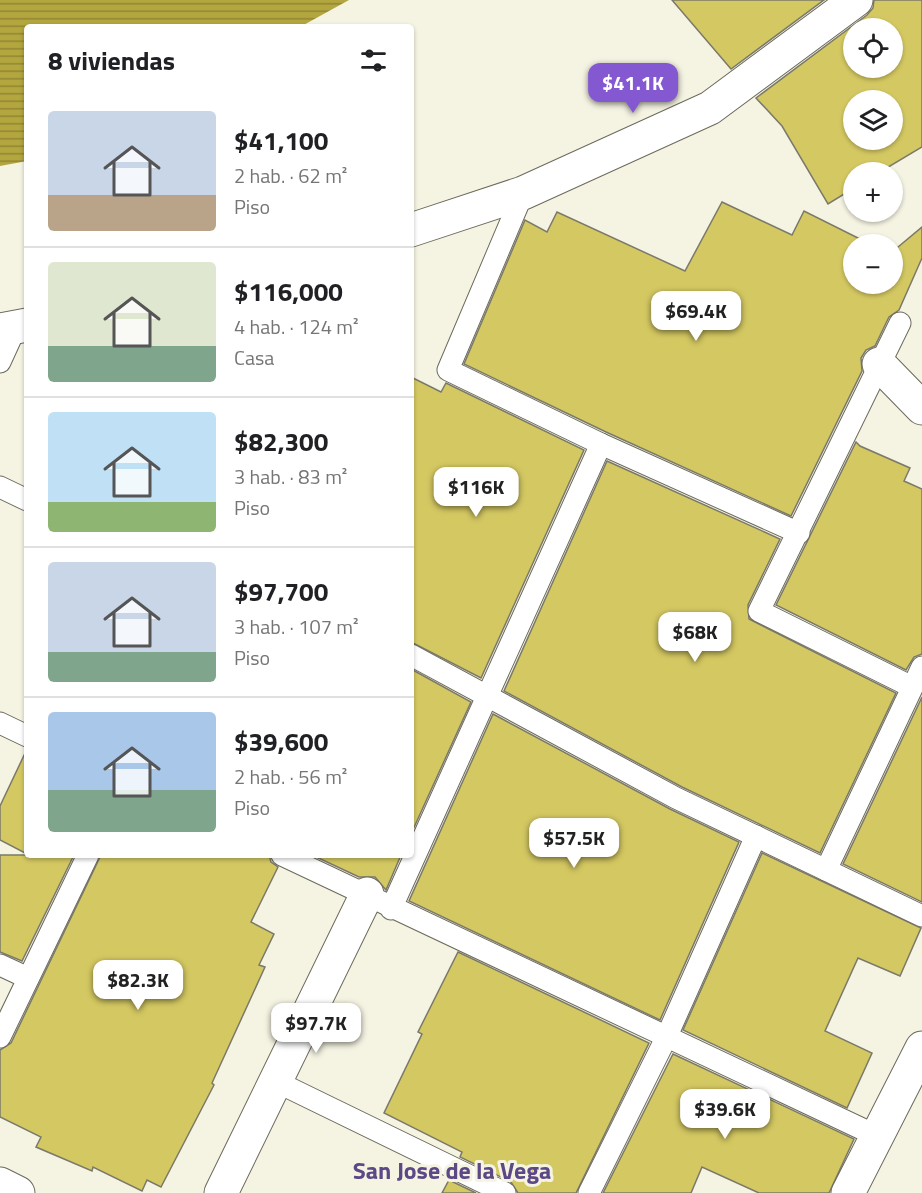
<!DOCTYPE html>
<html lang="es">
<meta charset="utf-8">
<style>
body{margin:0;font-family:"Titillium Web",sans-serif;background:#f2f2f2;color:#202124;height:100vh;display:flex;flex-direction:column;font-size:22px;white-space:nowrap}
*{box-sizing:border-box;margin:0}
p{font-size:20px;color:#757577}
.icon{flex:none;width:33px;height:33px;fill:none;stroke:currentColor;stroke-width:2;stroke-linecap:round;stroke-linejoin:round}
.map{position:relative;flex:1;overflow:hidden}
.side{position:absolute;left:24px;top:24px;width:390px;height:834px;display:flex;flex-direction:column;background:#fff;border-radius:6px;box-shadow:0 2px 4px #0004}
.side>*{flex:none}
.buttons{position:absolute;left:843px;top:18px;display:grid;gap:12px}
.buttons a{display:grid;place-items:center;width:60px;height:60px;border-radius:50%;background:#fff;box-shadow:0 2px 4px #0004;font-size:30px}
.price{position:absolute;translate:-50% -51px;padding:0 14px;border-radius:12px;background:#fff;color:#222;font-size:20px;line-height:39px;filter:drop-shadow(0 2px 3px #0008)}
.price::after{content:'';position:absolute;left:50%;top:36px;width:18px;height:14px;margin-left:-9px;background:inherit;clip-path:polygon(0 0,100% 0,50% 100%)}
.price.active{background:#8458d1;color:#fff}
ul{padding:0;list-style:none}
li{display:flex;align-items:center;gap:18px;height:150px;padding:0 24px}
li+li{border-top:2px solid #e0e0e0}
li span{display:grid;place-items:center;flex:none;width:168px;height:120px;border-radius:6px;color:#555}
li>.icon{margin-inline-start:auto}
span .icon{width:72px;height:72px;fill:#fffc;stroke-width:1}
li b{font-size:26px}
h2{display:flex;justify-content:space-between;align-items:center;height:72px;padding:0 24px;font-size:26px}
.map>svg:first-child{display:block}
.water{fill:url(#water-rules)}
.building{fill:#d4c862;stroke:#7a796a;stroke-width:1.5;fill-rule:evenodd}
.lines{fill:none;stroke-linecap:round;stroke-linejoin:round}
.service-casing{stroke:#6c6a5c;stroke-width:23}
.minor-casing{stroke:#6c6a5c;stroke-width:35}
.service{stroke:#fff;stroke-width:21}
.minor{stroke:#fff;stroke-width:33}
.labels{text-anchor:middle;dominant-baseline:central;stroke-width:6;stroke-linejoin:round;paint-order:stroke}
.neighbourhood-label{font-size:24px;font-weight:bold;fill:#5d4886;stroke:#f5f4e3}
</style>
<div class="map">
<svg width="922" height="1193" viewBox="0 0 922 1193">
<defs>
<pattern id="water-rules" width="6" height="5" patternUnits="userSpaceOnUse" patternTransform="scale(1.5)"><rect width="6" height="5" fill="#b3a63e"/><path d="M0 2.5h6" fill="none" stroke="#918633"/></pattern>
</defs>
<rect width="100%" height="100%" fill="#f5f4e3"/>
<polygon class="water" points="0,0 349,0 300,27 27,27 27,161 0,166"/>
<g class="building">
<polygon points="672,0 824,0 731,69"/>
<path d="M874 0H922V147L880 172H854V188L828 204 782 126 756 98 867 15 873 8ZM854 28H892V68H854ZM854 100H892V140H854Z"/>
<polygon points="722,202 792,235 804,211 870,244 854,244 854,284 892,284 892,252 922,227 922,258 899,310 889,317 875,346 866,350 861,358 862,371 791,516 606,432 464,364 525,220 547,232 557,212 685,271"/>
<polygon points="411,377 441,392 446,383 584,450 481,678 411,642"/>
<polygon points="856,442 860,446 910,468 904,481 922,489 922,654 914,657 906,670 776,605"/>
<polygon points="607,461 780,539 748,605 749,619 896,693 820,853 682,787 504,691"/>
<polygon points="411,669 471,702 411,834"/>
<polygon points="922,697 922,902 843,864"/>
<polygon points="493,714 670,809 739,842 660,1020 409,901"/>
<polygon points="27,749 27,854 0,840 0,806"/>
<polygon points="762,853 921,928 900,976 858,958 825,1031 872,1053 847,1108 683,1030"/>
<polygon points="0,855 74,855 22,961 0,952"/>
<polygon points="101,855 269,855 271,862 278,867 251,922 274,934 259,965 265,967 212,1083 214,1085 161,1187 147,1180 142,1191 93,1167 92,1171 36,1147 41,1137 0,1117 0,1050 11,1043"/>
<polygon points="312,855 401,855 386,890 375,877 359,877"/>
<polygon points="458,952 649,1043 576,1193 518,1193 511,1182 460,1157 462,1152 384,1113 422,1034 418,1032"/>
<polygon points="673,1054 854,1139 829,1193 759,1193 702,1167 691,1193 603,1193"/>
<polygon points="449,1180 476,1193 442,1193"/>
</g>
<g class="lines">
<g class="service-casing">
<g id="service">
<polyline points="523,193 448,370 601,444 799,533"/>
<polyline points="900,323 759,611 912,687"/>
<polyline points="0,362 16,327"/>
<polyline points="0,487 27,500"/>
<polyline points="411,655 676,798 922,916"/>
<polyline points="0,723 27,736"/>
<polyline points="282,855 877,1136"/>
<polyline points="826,870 922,667"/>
<polyline points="391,909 601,444"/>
<polyline points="0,965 28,978"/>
<polyline points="0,1037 88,855"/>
<polyline points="275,1081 505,1193"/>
<polyline points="589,1193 666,1038 756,836"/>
</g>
</g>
<g class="minor-casing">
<g id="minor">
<polyline points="411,230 523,193 710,108 856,0"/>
<polyline points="0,330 27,325"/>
<polyline points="879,364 922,408"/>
<polyline points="0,1184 18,1193"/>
<polyline points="221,1193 367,894"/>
<polyline points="848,1193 922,1048"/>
</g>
</g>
<use href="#service" class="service"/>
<use href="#minor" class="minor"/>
</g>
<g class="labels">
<g class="neighbourhood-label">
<text x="452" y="1170">San Jose de la Vega</text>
</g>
</g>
</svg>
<div class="buttons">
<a><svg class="icon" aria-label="locate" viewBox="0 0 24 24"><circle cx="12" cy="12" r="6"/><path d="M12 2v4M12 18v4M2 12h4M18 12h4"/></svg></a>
<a><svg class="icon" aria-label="layers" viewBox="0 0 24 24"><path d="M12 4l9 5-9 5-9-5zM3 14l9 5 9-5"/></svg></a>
<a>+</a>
<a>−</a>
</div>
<b class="price active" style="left:633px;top:114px">$41.1K</b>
<b class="price" style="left:696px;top:342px">$69.4K</b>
<b class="price" style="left:476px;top:518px">$116K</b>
<b class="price" style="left:695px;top:663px">$68K</b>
<b class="price" style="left:574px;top:869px">$57.5K</b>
<b class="price" style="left:138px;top:1011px">$82.3K</b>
<b class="price" style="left:316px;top:1054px">$97.7K</b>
<b class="price" style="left:725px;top:1140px">$39.6K</b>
<section class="side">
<h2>8 viviendas<svg class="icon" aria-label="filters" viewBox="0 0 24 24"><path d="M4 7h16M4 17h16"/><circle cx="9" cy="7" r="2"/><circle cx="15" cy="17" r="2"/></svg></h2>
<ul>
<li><span style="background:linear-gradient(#c9d6e8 70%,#b9a48a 0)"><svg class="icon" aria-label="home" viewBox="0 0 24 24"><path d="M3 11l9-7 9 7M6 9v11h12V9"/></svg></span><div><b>$41,100</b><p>2 hab. · 62 m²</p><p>Piso</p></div></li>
<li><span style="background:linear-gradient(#dfe7d0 70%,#7fa58c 0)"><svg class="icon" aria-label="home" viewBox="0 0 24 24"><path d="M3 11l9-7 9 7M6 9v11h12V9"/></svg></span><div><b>$116,000</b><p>4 hab. · 124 m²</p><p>Casa</p></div></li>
<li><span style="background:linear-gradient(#bfe0f5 75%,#8fb573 0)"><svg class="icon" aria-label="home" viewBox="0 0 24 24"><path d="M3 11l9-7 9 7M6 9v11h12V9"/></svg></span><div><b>$82,300</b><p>3 hab. · 83 m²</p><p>Piso</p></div></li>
<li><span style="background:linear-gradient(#c9d6e8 75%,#7fa58c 0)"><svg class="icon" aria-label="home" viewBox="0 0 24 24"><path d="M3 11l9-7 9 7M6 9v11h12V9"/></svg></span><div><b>$97,700</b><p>3 hab. · 107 m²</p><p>Piso</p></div></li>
<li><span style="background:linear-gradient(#a9c7e8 65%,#7fa58c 0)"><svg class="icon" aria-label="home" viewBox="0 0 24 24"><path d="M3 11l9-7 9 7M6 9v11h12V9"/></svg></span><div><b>$39,600</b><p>2 hab. · 56 m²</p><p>Piso</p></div></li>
</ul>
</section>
</div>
